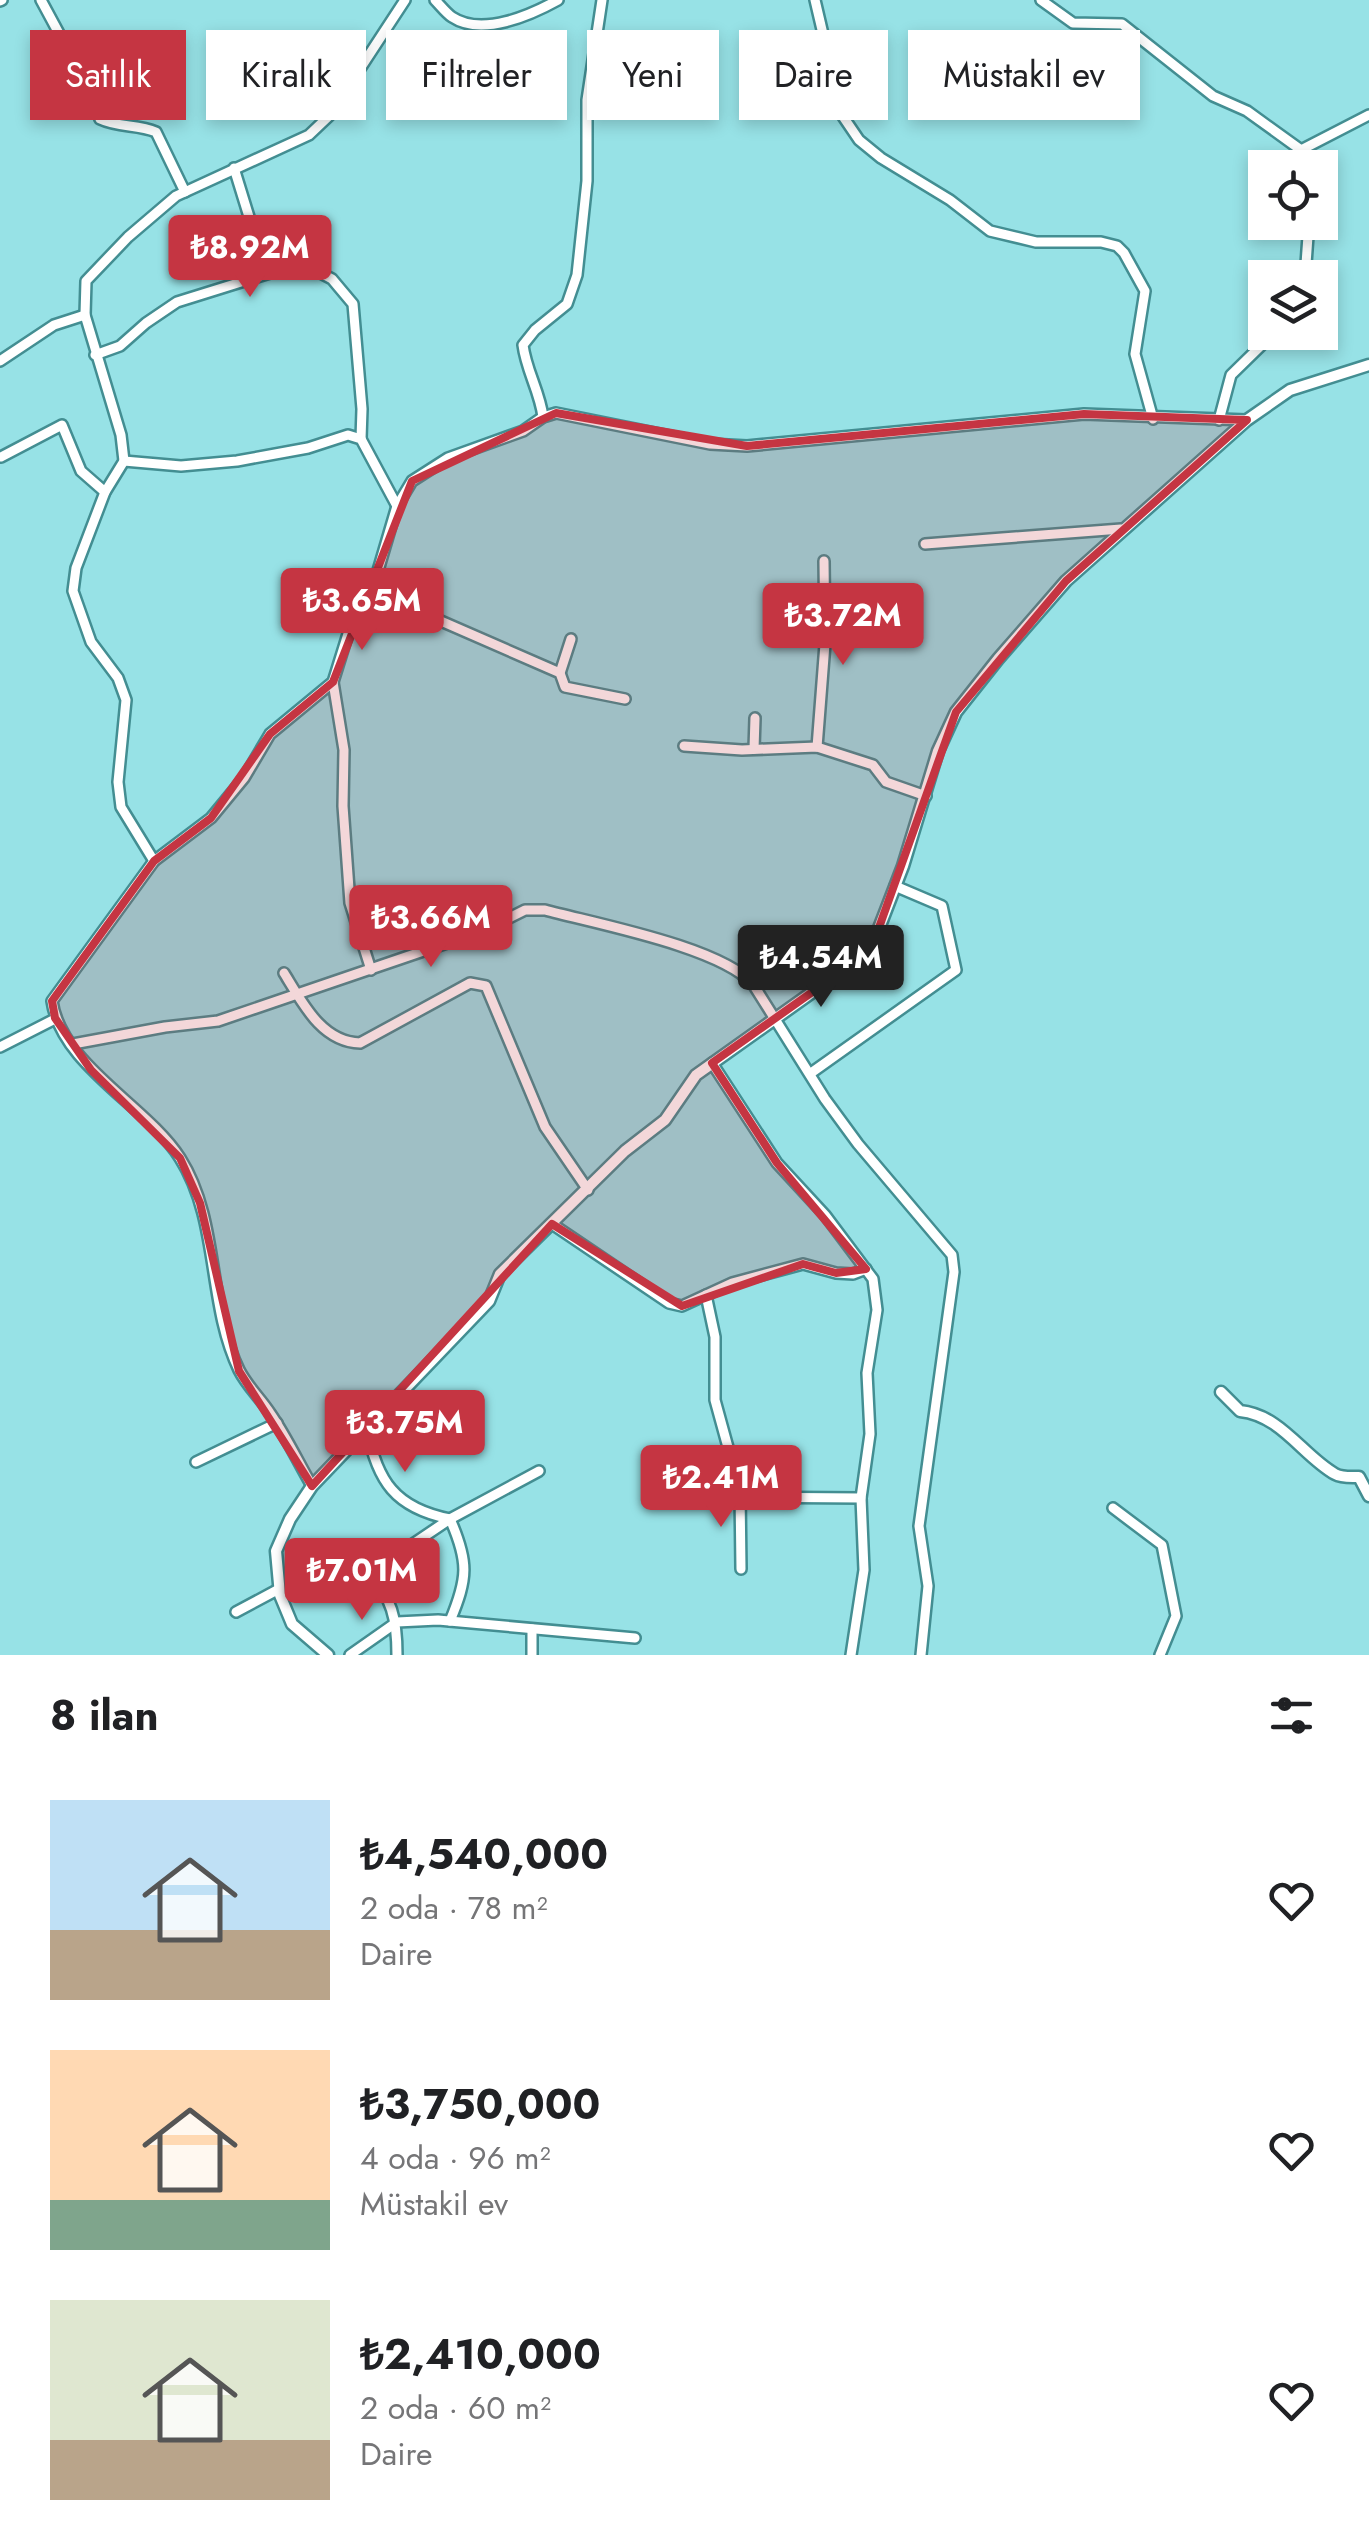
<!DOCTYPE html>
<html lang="tr">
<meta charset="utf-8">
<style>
body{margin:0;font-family:Jost,sans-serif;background:#f6f6f6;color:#202124;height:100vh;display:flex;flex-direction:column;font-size:38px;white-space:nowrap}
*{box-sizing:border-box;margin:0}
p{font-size:32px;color:#757577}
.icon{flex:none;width:55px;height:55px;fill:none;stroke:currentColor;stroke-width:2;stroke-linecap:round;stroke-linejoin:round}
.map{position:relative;height:1655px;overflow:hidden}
.sheet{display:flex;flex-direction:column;background:#fff;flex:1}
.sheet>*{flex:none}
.banner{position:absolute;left:30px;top:30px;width:1310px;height:90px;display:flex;gap:20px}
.buttons{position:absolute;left:1248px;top:150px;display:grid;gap:20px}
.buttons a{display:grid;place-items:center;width:90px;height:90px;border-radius:0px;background:#fff;box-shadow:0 5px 15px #0003;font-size:50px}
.price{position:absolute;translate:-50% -85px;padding:0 22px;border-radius:10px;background:#c53542;color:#fff;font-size:32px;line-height:65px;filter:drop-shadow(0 2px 5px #0008)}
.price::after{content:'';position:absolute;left:50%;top:60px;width:30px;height:22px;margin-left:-15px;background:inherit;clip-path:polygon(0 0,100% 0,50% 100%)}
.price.current{background:#222;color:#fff}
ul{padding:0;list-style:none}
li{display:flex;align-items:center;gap:30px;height:250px;padding:0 50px}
li span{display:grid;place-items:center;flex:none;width:280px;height:200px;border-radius:0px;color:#555}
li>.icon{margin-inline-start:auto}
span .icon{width:120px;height:120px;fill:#fffc;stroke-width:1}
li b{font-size:42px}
h2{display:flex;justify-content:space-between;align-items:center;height:120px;padding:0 50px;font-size:42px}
.chip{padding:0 35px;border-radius:0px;background:#fff;box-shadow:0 5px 15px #0003;font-size:35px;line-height:90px}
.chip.current{background:#c53542;color:#fff}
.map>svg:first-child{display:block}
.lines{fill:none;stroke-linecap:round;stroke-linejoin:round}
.minor-casing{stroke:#438e92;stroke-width:14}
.tertiary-casing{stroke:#438e92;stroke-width:15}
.minor{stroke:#fff;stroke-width:9}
.tertiary{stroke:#fff;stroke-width:10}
.marked{fill:#c53542;fill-opacity:0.2;stroke:#c53542;stroke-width:8;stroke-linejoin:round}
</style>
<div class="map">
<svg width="1369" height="1655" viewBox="0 0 1369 1655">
<rect width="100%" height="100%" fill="#97e2e6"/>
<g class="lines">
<g class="minor-casing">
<g id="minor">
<path d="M41 0 83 78 100 119C119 128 138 124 156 132L185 192"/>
<path d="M435 0C440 5 446 13 452 17 482 37 531 15 558 0"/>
<polyline points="815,0 842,115 859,140 881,158 950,200 990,231 1036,242 1101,242 1117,246 1124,253 1145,291 1135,354 1153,419"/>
<polyline points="1041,0 1073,23 1122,24 1213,96 1247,111 1301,150"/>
<polyline points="0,1 2,0"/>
<polyline points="1301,150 1369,115"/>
<polyline points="1301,150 1301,168"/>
<polyline points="270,273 297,266 315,270 332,279 353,304 362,409 361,439"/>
<polyline points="1305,278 1309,222"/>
<polyline points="95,355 120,346 146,323 177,302 270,273 258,246 234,168"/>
<polyline points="0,361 54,325 85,315"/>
<path d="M543 417C540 392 526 370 523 345L535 330 567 304 577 275 587 181V100L602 0"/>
<polyline points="1219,420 1231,375 1275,332"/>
<polyline points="1,457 62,425 81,471 105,492"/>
<polyline points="124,461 181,466 237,461 308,448 348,435 361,439 397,506"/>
<polyline points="925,544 1121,529"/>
<polyline points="372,591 560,673 565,687 625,699"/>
<polyline points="560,673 571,639"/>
<polyline points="333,682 344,750 343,806 350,903 371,970"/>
<polyline points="684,746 742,750 817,747 873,765 886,782 926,796"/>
<polyline points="817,747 825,644 824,561"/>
<polyline points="754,749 755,718"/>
<polyline points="154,861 121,807 118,782 126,700 118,678 91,642 73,591 76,568 105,492 124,461 121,435 85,315 86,281 128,237 176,196 309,135 329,116 405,0"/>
<path d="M284 973C303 1004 322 1042 360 1043L470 983 486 986 545 1127 588 1190"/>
<path d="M73 1044 165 1027 218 1021 485 930 525 910H545C597 924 720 947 753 984L825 1099 858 1144 952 1255 954 1272 919 1526 928 1586 921 1655"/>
<polyline points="0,1047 55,1019"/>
<polyline points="712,1063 777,1163 825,1215 873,1279 877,1310 867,1373 870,1434 861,1498 864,1570 851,1655"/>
<polyline points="811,1073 956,970 942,906 895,886"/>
<polyline points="552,1224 669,1303 682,1306 732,1283 803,1264 836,1273 853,1274 866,1269"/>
<polyline points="706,1295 715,1337 715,1400 740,1491 747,1497 861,1498"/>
<path d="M367 1429C377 1481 395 1508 450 1519 469 1562 468 1578 450 1621"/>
<polyline points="196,1462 277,1423"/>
<path d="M312 1486C298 1462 286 1436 270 1413 261 1399 247 1386 239 1370 207 1304 220 1221 180 1158 147 1106 61 1065 52 1001L154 861 211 818 244 778 270 734 333 682 356 608 372 591 397 506 412 481 448 458 523 431 543 417 556 413 710 444 747 446 1084 414 1247 420"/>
<polyline points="740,1491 741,1569"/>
<polyline points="1113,1508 1162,1545 1176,1616 1160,1655"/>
<polyline points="407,1548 450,1519 539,1471"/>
<path d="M368 1570C392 1599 397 1618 397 1655"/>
<polyline points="236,1612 279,1589"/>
<polyline points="350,1655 397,1622 438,1620 635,1638"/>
<polyline points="532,1655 532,1629"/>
</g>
</g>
<g class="tertiary-casing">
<g id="tertiary">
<path d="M1221 1392 1240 1411C1281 1415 1303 1456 1335 1474 1342 1478 1351 1477 1359 1477L1369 1496"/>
<polyline points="328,1655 292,1624 280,1595 276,1551 290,1519 312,1486 489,1301 500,1274 625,1151 665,1120 696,1075 859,959 876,936 903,866 938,751 956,712 998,659 1066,581 1247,420 1290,390 1369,365"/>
</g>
</g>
<use href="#minor" class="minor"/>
<use href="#tertiary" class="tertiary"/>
</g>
<path class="marked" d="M556 413 747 446 1084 414 1247 420 1066 581 956 712 876 936 859 959 712 1063 777 1163 866 1269 836 1273 803 1264 682 1306 552 1224 312 1486 239 1371 200 1203 180 1158 91 1070 55 1018 52 1001 154 861 211 818 270 734 333 682 412 481Z"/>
</svg>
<div class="buttons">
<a><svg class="icon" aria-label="locate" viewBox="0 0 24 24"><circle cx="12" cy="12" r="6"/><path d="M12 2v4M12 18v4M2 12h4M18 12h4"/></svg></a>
<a><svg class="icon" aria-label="layers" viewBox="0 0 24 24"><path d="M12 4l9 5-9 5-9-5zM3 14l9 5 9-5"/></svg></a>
</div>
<b class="price" style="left:250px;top:300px">₺8.92M</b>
<b class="price" style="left:362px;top:653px">₺3.65M</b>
<b class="price" style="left:843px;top:668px">₺3.72M</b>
<b class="price" style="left:431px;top:970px">₺3.66M</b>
<b class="price current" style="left:821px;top:1010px">₺4.54M</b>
<b class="price" style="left:405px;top:1475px">₺3.75M</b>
<b class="price" style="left:721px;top:1530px">₺2.41M</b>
<b class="price" style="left:362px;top:1623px">₺7.01M</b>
<div class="banner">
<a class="chip current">Satılık</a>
<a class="chip">Kiralık</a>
<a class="chip">Filtreler</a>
<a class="chip">Yeni</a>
<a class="chip">Daire</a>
<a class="chip">Müstakil ev</a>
</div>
</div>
<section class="sheet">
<h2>8 ilan<svg class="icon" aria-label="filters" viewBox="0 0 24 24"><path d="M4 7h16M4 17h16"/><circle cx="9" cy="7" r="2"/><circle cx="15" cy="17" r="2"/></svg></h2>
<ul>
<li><span style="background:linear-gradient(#bfe0f5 65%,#b9a48a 0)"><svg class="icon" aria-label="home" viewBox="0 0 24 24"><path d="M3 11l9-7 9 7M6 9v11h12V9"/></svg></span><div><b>₺4,540,000</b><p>2 oda · 78 m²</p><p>Daire</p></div><svg class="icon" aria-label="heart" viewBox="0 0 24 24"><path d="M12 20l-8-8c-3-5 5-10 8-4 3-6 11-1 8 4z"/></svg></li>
<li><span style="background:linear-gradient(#ffd9b3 75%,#7fa58c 0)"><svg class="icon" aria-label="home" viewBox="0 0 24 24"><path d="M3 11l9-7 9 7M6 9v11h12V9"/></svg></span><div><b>₺3,750,000</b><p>4 oda · 96 m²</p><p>Müstakil ev</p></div><svg class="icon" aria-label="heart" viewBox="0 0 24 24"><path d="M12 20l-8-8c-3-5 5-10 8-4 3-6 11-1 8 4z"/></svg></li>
<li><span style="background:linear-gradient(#dfe7d0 70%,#b9a48a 0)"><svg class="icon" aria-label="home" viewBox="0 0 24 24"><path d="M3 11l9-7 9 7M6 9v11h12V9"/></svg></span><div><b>₺2,410,000</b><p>2 oda · 60 m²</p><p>Daire</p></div><svg class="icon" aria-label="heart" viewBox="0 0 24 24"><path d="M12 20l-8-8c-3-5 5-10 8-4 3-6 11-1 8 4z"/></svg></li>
</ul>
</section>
